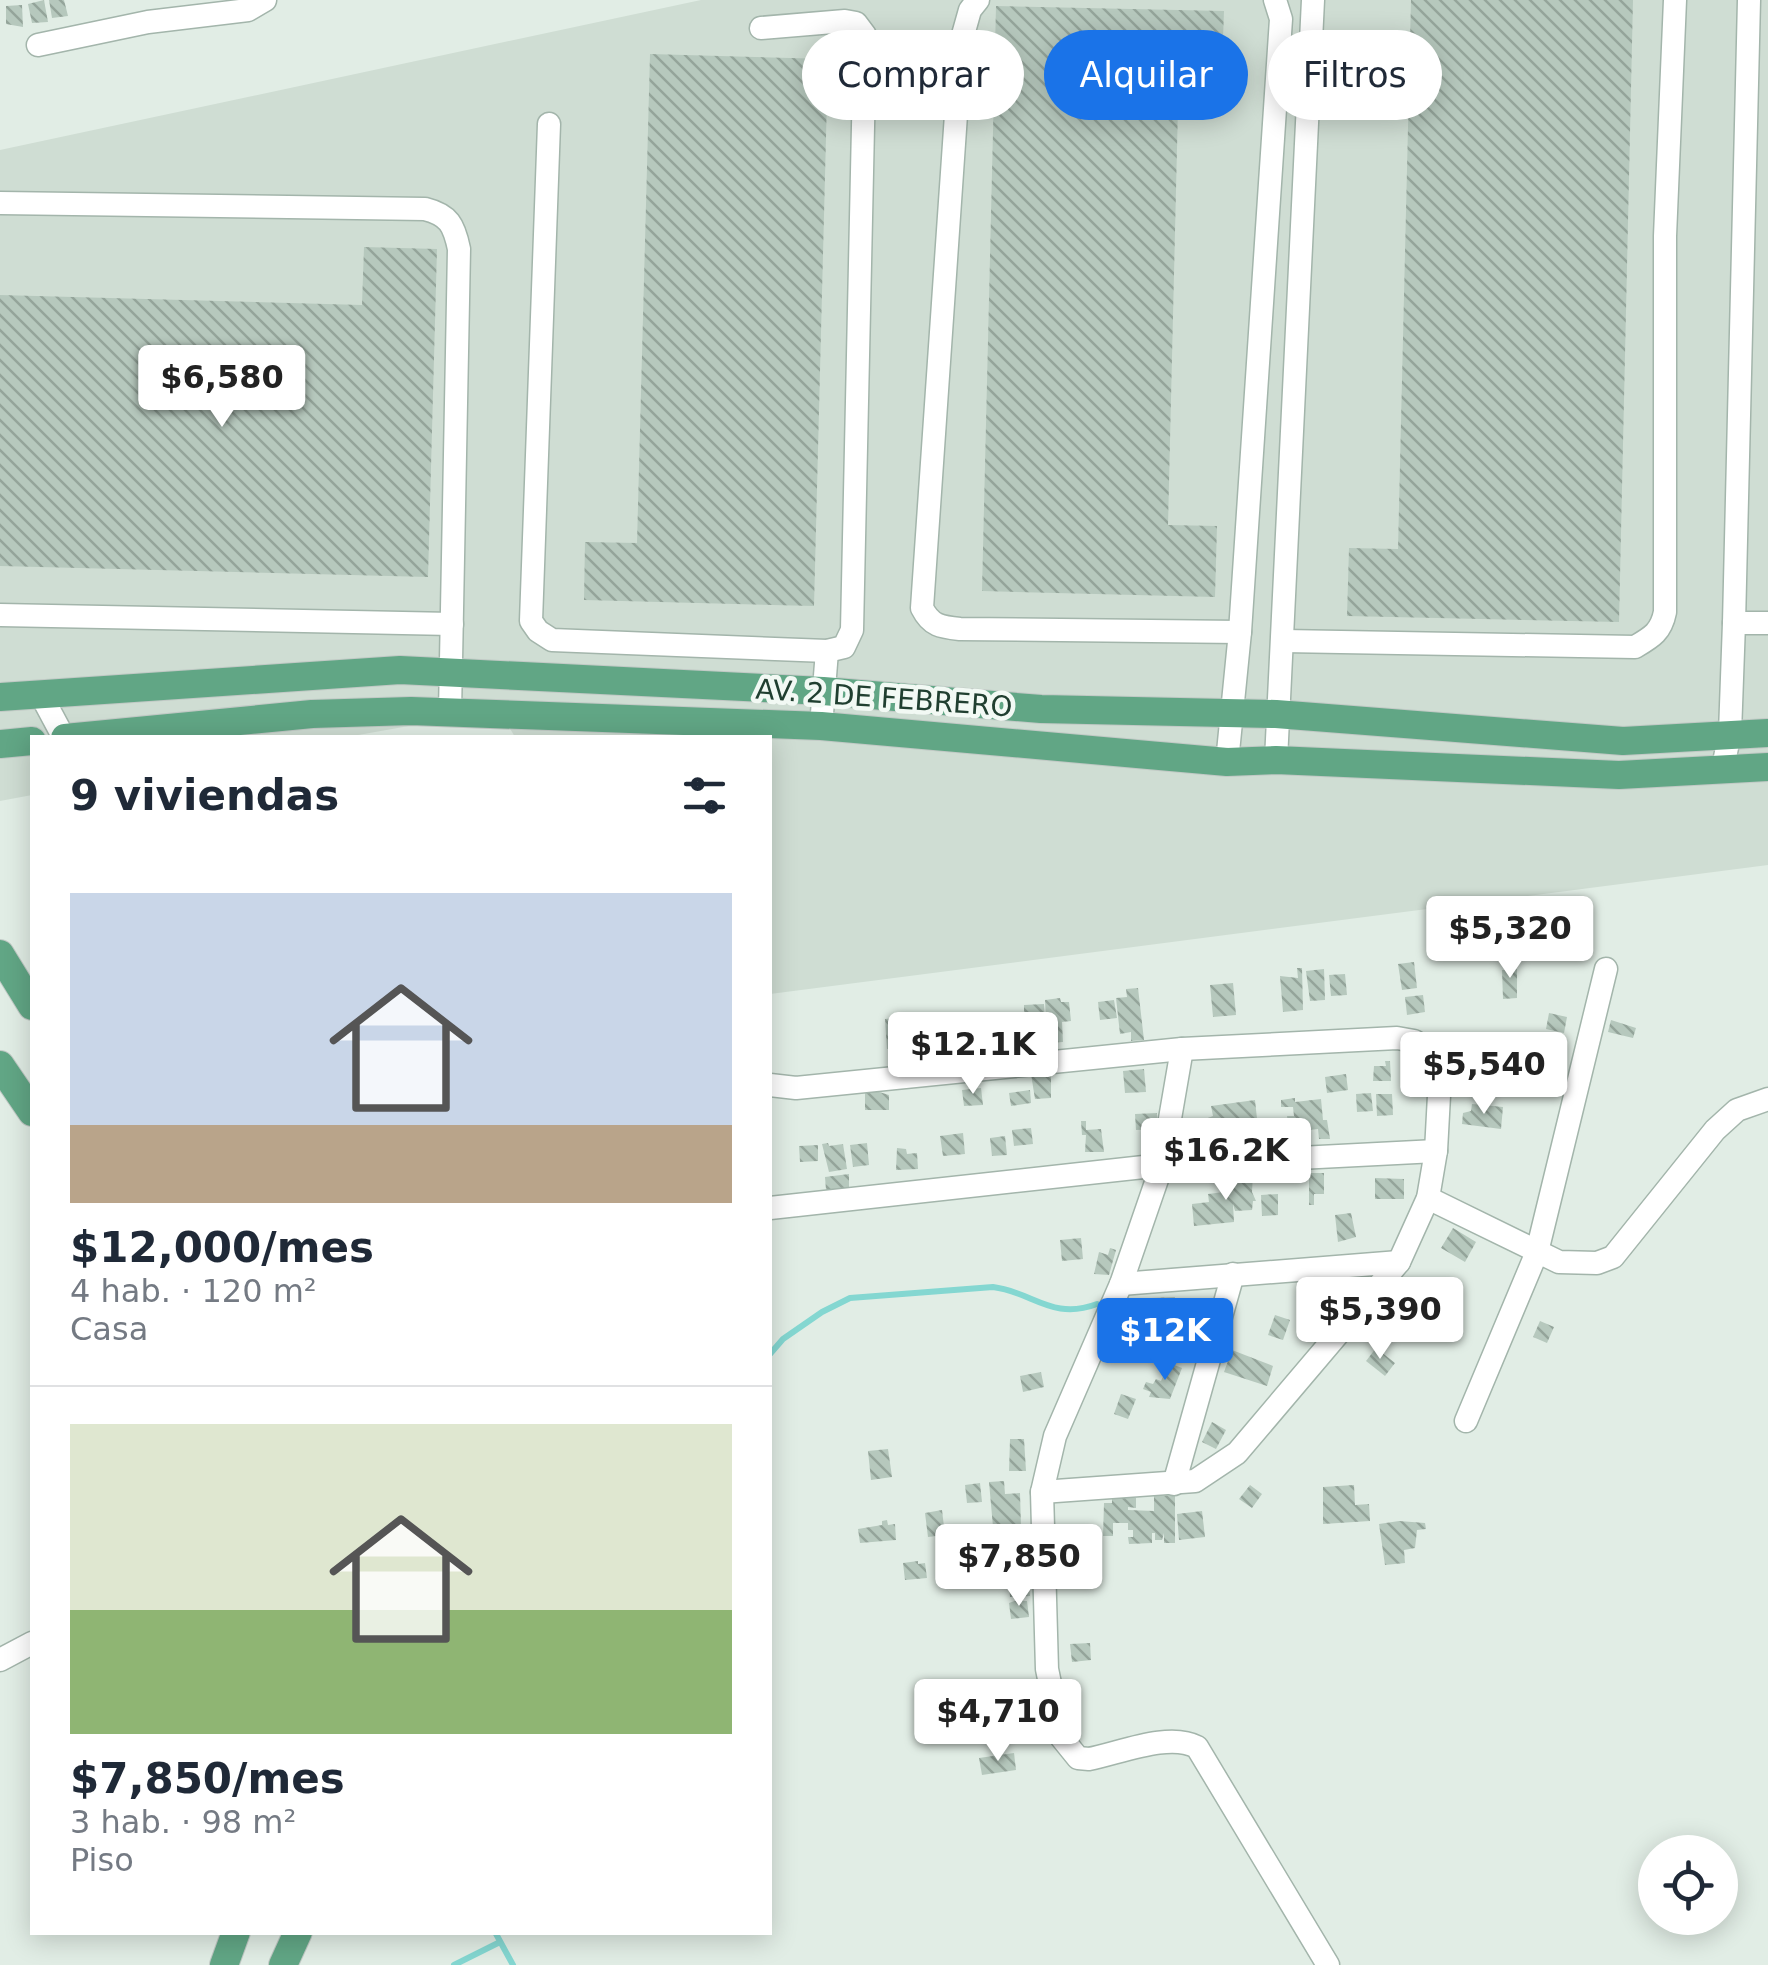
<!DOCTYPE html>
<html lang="es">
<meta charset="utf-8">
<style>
body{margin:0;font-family:"DejaVu Sans",sans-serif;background:#f2f2f3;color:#1f2937;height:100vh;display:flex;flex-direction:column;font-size:38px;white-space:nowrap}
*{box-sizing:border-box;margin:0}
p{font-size:32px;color:#747a83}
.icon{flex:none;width:55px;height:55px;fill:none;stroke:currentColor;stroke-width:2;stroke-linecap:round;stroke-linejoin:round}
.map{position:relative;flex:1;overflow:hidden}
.details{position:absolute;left:30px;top:735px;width:742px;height:1200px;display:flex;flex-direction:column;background:#fff;border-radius:0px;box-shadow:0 5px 25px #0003}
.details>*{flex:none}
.top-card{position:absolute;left:802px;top:30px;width:815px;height:90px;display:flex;gap:20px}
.fabs{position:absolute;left:1638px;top:1835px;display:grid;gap:20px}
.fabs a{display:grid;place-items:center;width:100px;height:100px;border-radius:50%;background:#fff;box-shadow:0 5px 25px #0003;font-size:50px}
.price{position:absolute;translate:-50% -85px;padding:0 22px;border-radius:10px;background:#fff;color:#222;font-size:32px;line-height:65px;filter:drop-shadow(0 2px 5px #0008)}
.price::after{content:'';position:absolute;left:50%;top:60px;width:30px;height:22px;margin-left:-15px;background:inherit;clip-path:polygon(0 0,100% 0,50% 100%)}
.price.current{background:#1a73e8;color:#fff}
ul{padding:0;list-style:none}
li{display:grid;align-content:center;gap:20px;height:530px;padding:0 40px}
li+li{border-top:2px solid #e0e1e3}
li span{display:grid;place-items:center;height:310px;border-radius:0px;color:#555}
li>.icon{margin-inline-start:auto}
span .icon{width:180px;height:180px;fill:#fffc;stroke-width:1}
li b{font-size:42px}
h2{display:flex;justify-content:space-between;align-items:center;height:120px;padding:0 40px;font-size:42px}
.pill{padding:0 35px;border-radius:45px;background:#fff;box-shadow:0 5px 25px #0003;font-size:35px;line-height:90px}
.pill.current{background:#1a73e8;color:#fff}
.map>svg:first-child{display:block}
.built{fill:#cfddd3}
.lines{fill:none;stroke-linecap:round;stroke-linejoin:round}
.stream{stroke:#84d7d1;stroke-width:6}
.building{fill:url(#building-back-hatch)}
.minor-casing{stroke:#a3b5ab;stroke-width:25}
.major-casing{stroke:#c1c9c5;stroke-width:30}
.minor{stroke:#fff;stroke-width:22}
.major{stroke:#61a685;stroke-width:28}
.labels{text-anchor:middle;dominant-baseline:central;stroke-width:9;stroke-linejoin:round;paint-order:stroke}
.street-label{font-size:28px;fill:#203f30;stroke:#f2f9f4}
</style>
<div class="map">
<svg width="1768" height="1965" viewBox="0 0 1768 1965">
<defs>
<pattern id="building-back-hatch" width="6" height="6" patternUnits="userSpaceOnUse" patternTransform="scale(2.5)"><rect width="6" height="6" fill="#b6c8bd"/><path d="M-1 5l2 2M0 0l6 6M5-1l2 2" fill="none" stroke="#94a49a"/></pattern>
</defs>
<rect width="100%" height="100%" fill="#e1ede5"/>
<polygon class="built" points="701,0 1768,0 1768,865 770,994 770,738 515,737 499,710 347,737 32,738 32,795 0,801 0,150"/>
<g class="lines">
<g class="stream">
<path d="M770 1354 783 1339 822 1312 850 1298 993 1287C1033 1292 1052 1321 1097 1304"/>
<polyline points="495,1932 513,1965"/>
<polyline points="454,1965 498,1943"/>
</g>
</g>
<g class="building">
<polygon points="44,0 48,22 32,23 28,4"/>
<polygon points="49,0 64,0 68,16 52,18"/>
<polygon points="1411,0 1633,0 1619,622 1347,616 1349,548 1398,549"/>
<polygon points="22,5 23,27 6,24 6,6"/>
<polygon points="996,6 1224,11 1222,66 1179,65 1168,525 1217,526 1215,597 982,591"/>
<polygon points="650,54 828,59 814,606 584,600 585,542 637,543"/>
<polygon points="364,247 437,249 428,577 0,566 0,295 362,305"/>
<polygon points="1506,960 1513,960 1512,969 1517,969 1517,998 1503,999 1502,970 1506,970"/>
<polygon points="1414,962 1417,988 1402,990 1398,964"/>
<polygon points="1297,968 1302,968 1303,1010 1283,1012 1280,976 1298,978"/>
<polygon points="1324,969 1325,1000 1310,1001 1306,971"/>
<polygon points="1345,974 1347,995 1331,996 1329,975"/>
<polygon points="1233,983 1236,1015 1213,1017 1210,985"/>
<polygon points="1138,988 1144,1040 1131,1041 1131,1032 1120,1034 1116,998 1127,997 1126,989"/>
<polygon points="1423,995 1425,1012 1407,1015 1405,997"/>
<polygon points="1060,998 1061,1002 1069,1002 1071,1021 1062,1022 1063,1042 1047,1043 1045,1000"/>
<polygon points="1114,1000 1117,1018 1100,1020 1098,1002"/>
<polygon points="1044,1004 1045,1020 1039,1020 1041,1046 1004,1053 1000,1019 1024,1018 1024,1005"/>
<polygon points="1549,1013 1567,1017 1564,1033 1546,1029"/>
<polygon points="894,1018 894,1024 905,1023 909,1057 901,1058 897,1048 887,1049 885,1019"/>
<polygon points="1611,1020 1636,1028 1633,1038 1608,1032"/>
<polygon points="1499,1033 1515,1033 1514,1058 1498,1057"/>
<polygon points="1539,1054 1560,1059 1559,1066 1550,1065 1547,1073 1532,1070"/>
<polygon points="1385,1061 1390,1061 1391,1081 1373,1081 1374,1066 1386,1066"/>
<polygon points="1507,1061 1511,1061 1511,1080 1490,1079 1491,1063 1506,1064"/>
<polygon points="1144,1069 1146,1092 1125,1093 1123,1071"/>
<polygon points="1051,1072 1051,1098 1035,1099 1031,1074"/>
<polygon points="1346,1074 1348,1090 1327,1093 1325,1077"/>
<polygon points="981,1088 983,1105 964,1106 962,1090"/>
<polygon points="1030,1090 1031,1103 1011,1106 1009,1093"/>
<polygon points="876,1091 889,1095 889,1110 865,1110 865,1092"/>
<polygon points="1371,1093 1373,1111 1357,1112 1356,1094"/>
<polygon points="1376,1094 1392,1094 1393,1115 1377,1116"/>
<polygon points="1295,1098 1295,1102 1321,1099 1323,1120 1327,1120 1330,1139 1319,1139 1318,1129 1309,1130 1309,1124 1295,1126 1294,1123 1288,1123 1287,1116 1294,1116 1293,1107 1281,1107 1281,1100"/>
<polygon points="1255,1100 1258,1128 1233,1130 1235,1150 1205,1153 1204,1135 1214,1133 1214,1130 1209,1131 1208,1118 1213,1116 1211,1106"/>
<polygon points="1472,1104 1503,1107 1501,1129 1462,1124 1463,1113 1471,1111"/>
<polygon points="1157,1113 1157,1129 1136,1130 1135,1114"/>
<polygon points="1081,1121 1086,1121 1086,1130 1101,1129 1104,1152 1085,1152 1086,1135 1082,1135"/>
<polygon points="1031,1128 1033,1144 1014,1146 1012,1130"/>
<polygon points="963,1133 965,1154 943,1156 940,1136"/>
<polygon points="1005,1136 1007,1155 992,1156 990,1138"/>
<polygon points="828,1143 829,1146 843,1144 847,1169 829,1172 822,1144"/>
<polygon points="867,1143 869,1165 853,1167 850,1145"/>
<polygon points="818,1145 818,1161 800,1162 799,1146"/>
<polygon points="897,1148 906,1149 907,1154 917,1153 918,1169 896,1170"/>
<polygon points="1253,1173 1252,1192 1256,1201 1253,1201 1252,1210 1235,1211 1233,1204 1234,1222 1194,1226 1192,1204 1209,1202 1208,1194 1232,1191 1231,1176"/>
<polygon points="1309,1173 1324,1173 1324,1194 1314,1194 1314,1205 1309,1205"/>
<polygon points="849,1174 849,1189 826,1190 825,1177"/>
<polygon points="1375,1178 1404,1179 1404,1199 1375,1199"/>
<polygon points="1278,1194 1278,1215 1262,1216 1261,1195"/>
<polygon points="1351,1213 1356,1237 1338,1242 1335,1215"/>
<polygon points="1453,1228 1476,1242 1465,1262 1441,1248"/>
<polygon points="1081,1238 1083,1259 1062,1261 1060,1240"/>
<polygon points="1110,1248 1116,1250 1109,1275 1094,1274 1099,1252 1108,1255"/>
<polygon points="1352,1275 1369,1287 1350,1313 1337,1304 1347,1291 1340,1292"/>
<polygon points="1412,1292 1432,1303 1435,1298 1440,1300 1429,1321 1407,1308"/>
<polygon points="1175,1297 1172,1309 1154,1308 1146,1326 1121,1314 1127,1299"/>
<polygon points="1275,1315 1290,1320 1283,1340 1268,1335"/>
<polygon points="1540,1321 1554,1327 1547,1343 1533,1337"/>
<polygon points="1382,1328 1395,1337 1385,1350 1370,1341"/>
<polygon points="1376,1348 1395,1363 1385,1376 1366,1361"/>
<polygon points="1232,1350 1273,1366 1267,1386 1224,1372"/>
<polygon points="1169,1363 1182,1368 1170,1399 1149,1397 1151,1392 1143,1389 1146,1382 1153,1384 1156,1379 1161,1381"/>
<polygon points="1041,1372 1044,1387 1023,1392 1020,1376"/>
<polygon points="1121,1394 1136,1399 1128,1419 1114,1414"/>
<polygon points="1212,1422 1226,1430 1216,1449 1202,1442"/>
<polygon points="1010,1439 1024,1439 1026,1471 1009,1471"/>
<polygon points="888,1449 892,1477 871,1480 868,1451"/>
<polygon points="1004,1481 1005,1494 1020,1493 1021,1527 993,1527 989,1482"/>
<polygon points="980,1483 982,1502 967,1503 965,1485"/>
<polygon points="1250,1485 1262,1494 1252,1508 1239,1499"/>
<polygon points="1354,1485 1355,1505 1369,1504 1370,1521 1323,1524 1323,1487"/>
<polygon points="1175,1495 1175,1543 1164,1543 1164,1533 1162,1540 1155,1540 1155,1533 1152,1533 1152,1543 1129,1544 1128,1537 1133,1537 1133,1530 1128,1530 1128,1523 1113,1523 1113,1536 1103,1536 1104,1503 1112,1503 1112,1497 1136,1498 1136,1508 1128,1507 1128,1510 1154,1511 1154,1496"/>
<polygon points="942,1510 945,1535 928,1537 925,1513"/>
<polygon points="1202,1511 1205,1537 1179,1540 1177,1514"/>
<polygon points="887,1520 888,1525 895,1524 896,1540 860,1543 858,1529 882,1525 882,1521"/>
<polygon points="1399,1521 1425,1523 1426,1529 1417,1530 1415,1548 1404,1550 1405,1563 1385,1565 1379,1524"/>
<polygon points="1025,1550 1030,1596 1010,1597 1007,1561 997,1562 996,1553"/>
<polygon points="918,1561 918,1564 925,1563 927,1578 905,1580 903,1563"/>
<polygon points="1023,1598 1023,1601 1027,1601 1029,1617 1011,1619 1009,1603"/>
<polygon points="1090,1643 1091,1660 1072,1662 1070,1644"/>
<polygon points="1027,1689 1029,1710 1014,1712 1011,1691"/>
<polygon points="986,1719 988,1738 973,1739 973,1743 963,1743 963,1739 939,1740 929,1724"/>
<polygon points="1009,1722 1012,1740 995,1742 993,1724"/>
<polygon points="1014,1753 1016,1770 982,1775 979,1758"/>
</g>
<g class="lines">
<g class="minor-casing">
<g id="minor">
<path d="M978 0 970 10 961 42 922 608C931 626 941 627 960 629L1240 632"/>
<polyline points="38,45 148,22 248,10 265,0"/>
<polyline points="549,124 531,621 538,631 552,640 827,651 844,647 852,630 865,35 856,23 845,21 761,28"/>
<path d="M0 203 425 209C449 215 454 225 459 249L450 712"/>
<polyline points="0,615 452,624"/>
<polyline points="1734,623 1768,623"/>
<path d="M1284 641 1635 647C1652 637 1661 632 1665 612V236L1675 0"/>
<polyline points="41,695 64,738"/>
<polyline points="821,726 827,651"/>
<polyline points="1276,760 1313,0"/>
<polyline points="1227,762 1240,632 1281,19 1275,0"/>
<polyline points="1723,767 1730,733 1734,623 1749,0"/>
<path d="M1182 1049 1162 1165 1121 1284 1055 1436 1042 1492 1047 1669 1061 1737 1078 1758 1089 1759C1120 1753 1169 1732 1197 1747L1328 1965"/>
<polyline points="770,1085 796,1088 1182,1049 1397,1038 1414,1041 1429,1051 1440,1077 1436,1151 1428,1198 1399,1262 1237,1453 1195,1481 1042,1492"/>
<polyline points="1428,1198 1559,1262 1597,1263 1613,1257 1715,1130 1737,1110 1768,1099"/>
<polyline points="770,1208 1162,1165 1436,1151"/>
<polyline points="1121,1284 1399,1262"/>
<polyline points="1466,1421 1537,1252 1606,969"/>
<polyline points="1174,1484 1233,1274"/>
<polyline points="0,1660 32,1643"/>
</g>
</g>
<g class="major-casing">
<g id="major">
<polyline points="0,697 400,670 823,691 1041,709 1276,714 1623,741 1768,733"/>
<polyline points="65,738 312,714 411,711 821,726 1227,762 1276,760 1619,775 1768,767"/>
<polyline points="0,744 32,741"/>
<polyline points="0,954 32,1006"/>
<polyline points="0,1065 32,1112"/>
<polyline points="224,1965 236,1932"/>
<polyline points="283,1965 298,1932"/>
</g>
</g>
<use href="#minor" class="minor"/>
<use href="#major" class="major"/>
</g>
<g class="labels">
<g class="street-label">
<text transform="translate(884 698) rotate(4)">AV. 2 DE FEBRERO</text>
</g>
</g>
</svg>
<div class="fabs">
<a><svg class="icon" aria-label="locate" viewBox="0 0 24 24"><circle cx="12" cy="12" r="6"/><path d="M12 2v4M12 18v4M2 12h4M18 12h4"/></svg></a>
</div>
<b class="price" style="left:222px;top:430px">$6,580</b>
<b class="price" style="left:1510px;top:981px">$5,320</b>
<b class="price" style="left:973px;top:1097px">$12.1K</b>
<b class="price" style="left:1484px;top:1117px">$5,540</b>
<b class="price" style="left:1226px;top:1203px">$16.2K</b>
<b class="price" style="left:1380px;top:1362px">$5,390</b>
<b class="price current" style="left:1165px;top:1383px">$12K</b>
<b class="price" style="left:1019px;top:1609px">$7,850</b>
<b class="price" style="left:998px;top:1764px">$4,710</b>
<div class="top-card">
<a class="pill">Comprar</a>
<a class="pill current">Alquilar</a>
<a class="pill">Filtros</a>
</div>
<section class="details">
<h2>9 viviendas<svg class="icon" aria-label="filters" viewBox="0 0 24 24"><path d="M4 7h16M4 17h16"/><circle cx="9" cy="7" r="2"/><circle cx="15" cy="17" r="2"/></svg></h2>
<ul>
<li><span style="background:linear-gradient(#c9d6e8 75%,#b9a48a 0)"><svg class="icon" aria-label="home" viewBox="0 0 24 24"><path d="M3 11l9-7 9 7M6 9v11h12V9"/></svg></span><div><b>$12,000/mes</b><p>4 hab. · 120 m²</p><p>Casa</p></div></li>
<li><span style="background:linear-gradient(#dfe7d0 60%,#8fb573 0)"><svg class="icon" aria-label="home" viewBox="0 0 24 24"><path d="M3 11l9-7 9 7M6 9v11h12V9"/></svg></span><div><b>$7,850/mes</b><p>3 hab. · 98 m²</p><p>Piso</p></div></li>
</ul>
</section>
</div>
